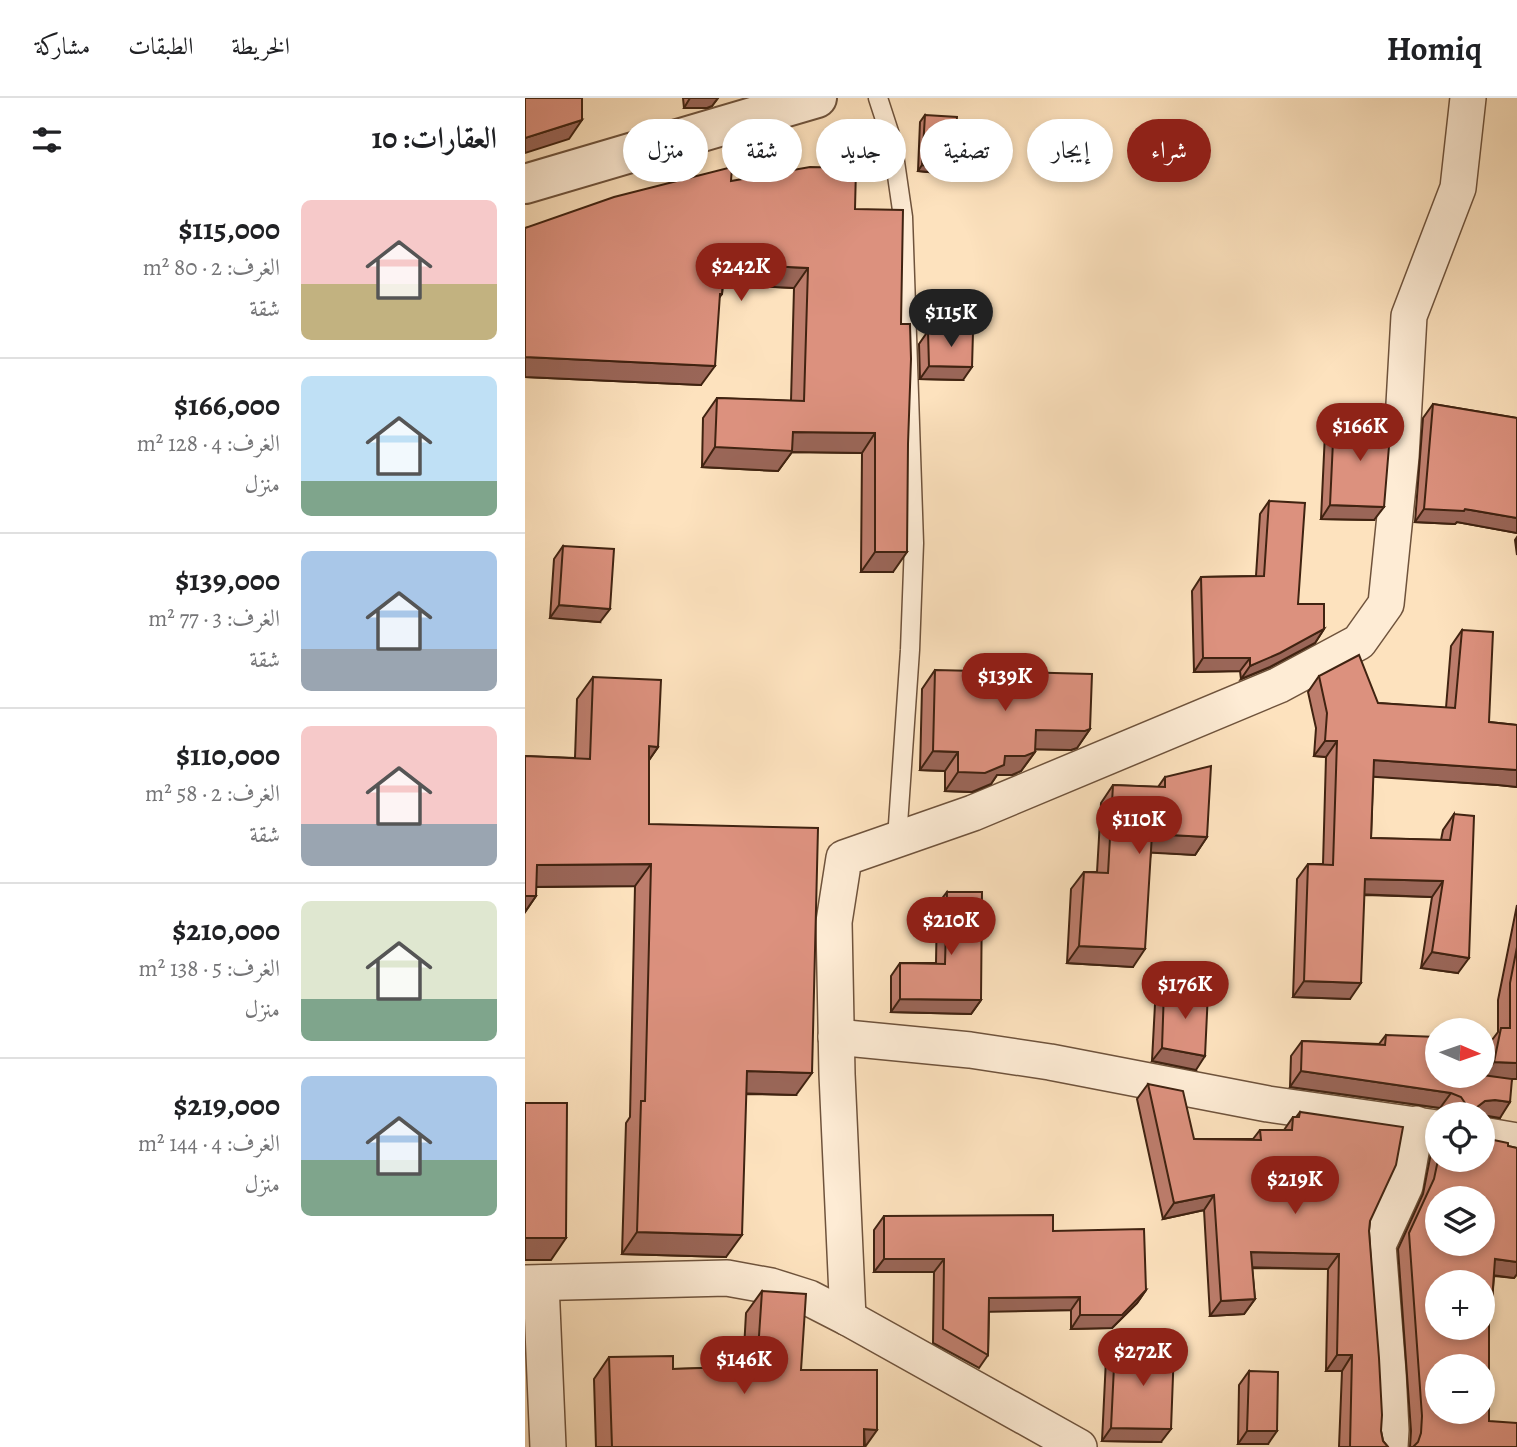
<!DOCTYPE html>
<html lang="ar">
<meta charset="utf-8">
<style>
body{margin:0;font-family:Alegreya,Amiri,serif;background:#f6f6f6;color:#202124;direction:rtl;height:100vh;display:flex;flex-direction:column;font-size:26px;white-space:nowrap}
*{box-sizing:border-box;margin:0}
p{font-size:23px;color:#757577}
.icon{flex:none;width:38px;height:38px;fill:none;stroke:currentColor;stroke-width:2;stroke-linecap:round;stroke-linejoin:round}
.map{position:relative;flex:1;overflow:hidden;direction:ltr}
.side{display:flex;flex-direction:column;background:#fff;width:525px}
.side>*{flex:none}
.guide{position:absolute;left:21px;top:21px;width:665px;height:63px;direction:rtl;display:flex;gap:14px}
.needle{width:46px;rotate:92deg}
.tools{position:absolute;left:900px;top:920px;display:grid;gap:14px}
.tools a{display:grid;place-items:center;width:70px;height:70px;border-radius:50%;background:#fff;box-shadow:0 4px 10px #0003;font-size:35px}
.price{position:absolute;translate:-50% -60px;padding:0 16px;border-radius:24px;background:#8f2418;color:#fff;font-size:23px;line-height:46px;filter:drop-shadow(0 2px 4px #0008)}
.price::after{content:'';position:absolute;left:50%;top:42px;width:21px;height:16px;margin-left:-10px;background:inherit;clip-path:polygon(0 0,100% 0,50% 100%)}
.price.selected{background:#222;color:#fff}
ul{padding:0;list-style:none}
li{display:flex;align-items:center;gap:21px;height:175px;padding:0 28px}
li+li{border-top:2px solid #e0e0e0}
li span{display:grid;place-items:center;flex:none;width:196px;height:140px;border-radius:10px;color:#555}
li>.icon{margin-inline-start:auto}
span .icon{width:84px;height:84px;fill:#fffc;stroke-width:1}
li b{font-size:30px}
h2{display:flex;justify-content:space-between;align-items:center;height:84px;padding:0 28px;font-size:30px}
.tag{padding:0 24px;border-radius:32px;background:#fff;box-shadow:0 4px 10px #0003;font-size:24px;line-height:63px}
.tag.selected{background:#8f2418;color:#fff}
header{display:flex;align-items:center;gap:42px;box-sizing:border-box;height:98px;padding:0 35px;background:#fff;border-bottom:2px solid #e0e0e0}
header strong{font-size:33px}
nav{display:flex;gap:38px;margin-inline-start:auto;font-size:24px}
main{display:flex;flex:1;min-height:0}
.map>svg:first-child{display:block}
.lines{fill:none;stroke-linecap:round;stroke-linejoin:round}
.service-casing{stroke:#6f533c;stroke-width:21}
.minor-casing{stroke:#6f533c;stroke-width:38}
.tertiary-casing{stroke:#6f533c;stroke-width:42}
.service{stroke:#feecd5;stroke-width:18}
.minor{stroke:#feecd5;stroke-width:35}
.tertiary{stroke:#feecd5;stroke-width:38}
.wall{fill:#bd7d6c;stroke:#402311;stroke-width:2}
.shaded-wall{fill:#9a6658;stroke:#402311;stroke-width:2}
.building{fill:#dc917e;stroke:#402311;stroke-width:2;fill-rule:evenodd}
</style>
<header>
<strong>Homiq</strong>
<nav><a>الخريطة</a><a>الطبقات</a><a>مشاركة</a></nav>
</header>
<main>
<div class="map">
<svg width="992" height="1349" viewBox="0 0 992 1349">
<rect width="100%" height="100%" fill="#fde2be"/>
<filter id="stains"><feTurbulence type="fractalNoise" baseFrequency=".00286" numOctaves="4"/><feColorMatrix values="0 0 0 0 .2 0 0 0 0 .09 0 0 0 0 .02 0 0 0 .5 -.17"/></filter>
<radialGradient id="worn" r=".72"><stop offset=".6" stop-color="#630" stop-opacity="0"/><stop offset="1" stop-color="#630" stop-opacity=".3"/></radialGradient>
<g class="lines">
<g class="service-casing">
<polyline id="service" points="353,0 367,43 378,119 389,445 385,552 372,741"/>
</g>
<g class="minor-casing">
<g id="minor">
<polyline points="311,939 445,952 525,964 743,1006 912,1030"/>
<polyline points="957,1037 992,1043"/>
<polyline points="0,1185 202,1180 246,1188 284,1200 323,1220 554,1349"/>
<polyline points="16,1185 23,1349"/>
<polyline points="323,1220 312,976 309,824 319,760 448,715 754,587 834,544 861,506 876,359 884,218 933,90 943,0"/>
<polyline points="865,1349 866,1332 863,1274 853,1147 880,1088 891,1026"/>
</g>
</g>
<g class="tertiary-casing">
<polyline id="tertiary" points="0,86 292,0"/>
</g>
<use href="#service" class="service"/>
<use href="#minor" class="minor"/>
<use href="#tertiary" class="tertiary"/>
</g>
<g class="wall">
<polygon points="158,0 193,0 187,8 182,10 159,10"/>
<polygon points="400,17 428,69 423,76 393,73 395,24"/>
<polygon points="206,83 330,111 368,474 336,474 337,355 267,354 253,373 177,369 178,320 192,300 266,303 269,190 198,186 197,196 194,200 176,287 0,279 0,130"/>
<polygon points="403,233 438,282 395,281 394,246"/>
<polygon points="908,306 992,320 992,435 932,424 930,426 890,424 898,320"/>
<polygon points="809,322 849,422 796,421 800,335"/>
<polygon points="744,403 773,506 799,531 790,545 745,569 716,581 715,573 669,574 667,493 676,479 731,478 735,416"/>
<polygon points="992,439 992,457 990,442"/>
<polygon points="38,448 75,524 25,520 29,461"/>
<polygon points="937,532 964,624 992,627 992,689 973,687 848,678 846,740 916,742 918,732 929,716 933,875 896,870 907,799 839,797 825,901 768,899 772,781 783,766 798,766 801,659 789,658 791,630 783,594 794,578 853,605 921,610 926,548"/>
<polygon points="410,572 565,631 552,650 546,652 510,651 510,654 496,673 487,677 472,677 466,686 447,694 420,693 420,673 395,672 397,591"/>
<polygon points="68,579 133,649 124,662 124,726 271,997 221,996 201,1159 97,1156 101,1025 105,1019 110,788 11,789 11,798 0,814 0,658 50,660 52,601"/>
<polygon points="640,679 682,739 670,757 626,754 608,869 542,865 546,791 559,774 572,774 576,705 588,687 633,689"/>
<polygon points="422,794 456,902 446,916 366,914 366,878 375,865 411,865 412,807"/>
<polygon points="992,807 992,981 987,981 975,1020 957,1017 926,1017 925,1015 915,1010 765,989 766,958 777,943 854,946 861,937 912,978 958,977 964,946 973,934 973,902"/>
<polygon points="639,892 671,972 627,963 630,906"/>
<polygon points="623,986 669,1041 728,1041 735,1032 759,1032 768,1019 771,1019 775,1014 845,1123 844,1133 856,1333 858,1343 863,1349 814,1349 817,1273 801,1273 803,1171 727,1170 730,1201 719,1216 685,1218 679,1112 638,1121 612,1001"/>
<polygon points="964,1041 983,1048 992,1050 992,1176 989,1180 969,1178 966,1217 964,1220 964,1323 992,1349 885,1349 886,1333 873,1151 898,1096 907,1050 912,1043 912,1062 957,1062"/>
<polygon points="359,1118 528,1133 621,1192 612,1205 587,1230 546,1231 546,1212 464,1213 463,1257 454,1270 408,1245 409,1174 349,1174 349,1132"/>
<polygon points="237,1193 276,1272 339,1349 71,1349 69,1281 84,1259 148,1271 218,1269 221,1215"/>
<polygon points="590,1248 636,1344 577,1343 581,1261"/>
<polygon points="724,1273 743,1346 713,1346 714,1287"/>
</g>
<g class="shaded-wall">
<polygon points="165,0 193,0 187,8 182,10 159,10"/>
<polygon points="57,22 44,41 0,55 0,40"/>
<polygon points="397,67 428,69 423,76 393,73"/>
<polygon points="199,166 283,170 269,190 186,186"/>
<polygon points="0,259 190,268 176,287 0,279"/>
<polygon points="404,268 447,269 438,282 395,281"/>
<polygon points="268,334 350,335 337,355 267,354 253,373 177,369 190,349"/>
<polygon points="805,407 859,409 849,422 796,421"/>
<polygon points="899,411 940,411 992,420 992,435 932,424 930,426 890,424"/>
<polygon points="350,454 382,454 368,474 336,474"/>
<polygon points="34,507 85,511 75,524 25,520"/>
<polygon points="799,531 790,545 745,569 716,581 725,568"/>
<polygon points="678,560 725,560 715,573 669,574"/>
<polygon points="565,631 552,650 546,652 497,651 511,632"/>
<polygon points="800,643 812,643 801,659 789,658"/>
<polygon points="124,648 133,649 118,671"/>
<polygon points="408,653 433,654 420,673 395,672"/>
<polygon points="510,654 496,673 487,677 472,677 466,686 447,694 420,693 433,674 480,658"/>
<polygon points="849,662 992,672 992,689 973,687 838,678"/>
<polygon points="627,736 682,739 670,757 615,754"/>
<polygon points="126,766 110,788 0,789 12,767"/>
<polygon points="840,781 918,783 907,799 829,796"/>
<polygon points="0,798 11,798 0,814"/>
<polygon points="554,848 620,851 608,869 542,865"/>
<polygon points="907,854 944,860 933,875 896,870"/>
<polygon points="779,883 836,885 825,901 768,899"/>
<polygon points="375,901 456,902 446,916 366,914"/>
<polygon points="637,950 680,958 671,972 627,963"/>
<polygon points="969,964 992,965 992,981 957,981"/>
<polygon points="222,973 287,975 271,997 206,995"/>
<polygon points="776,973 926,995 915,1010 765,989"/>
<polygon points="970,1002 985,1004 975,1020 957,1017 947,1017 952,1009 960,1003"/>
<polygon points="689,1097 679,1112 638,1121 649,1105"/>
<polygon points="112,1134 217,1137 201,1159 97,1156"/>
<polygon points="0,1140 41,1140 26,1162 0,1162"/>
<polygon points="726,1154 814,1156 803,1171 716,1169"/>
<polygon points="359,1161 419,1161 409,1174 349,1174"/>
<polygon points="970,1161 992,1164 992,1176 989,1180 959,1176"/>
<polygon points="621,1192 612,1205 587,1230 546,1231 555,1217"/>
<polygon points="555,1199 546,1212 455,1214 464,1200"/>
<polygon points="730,1201 719,1216 685,1218 696,1203"/>
<polygon points="812,1257 827,1257 817,1273 801,1273"/>
<polygon points="586,1330 646,1331 636,1344 577,1343"/>
<polygon points="339,1331 352,1332 340,1349"/>
<polygon points="722,1333 752,1333 743,1346 713,1346"/>
</g>
<g class="building">
<polygon points="0,0 57,0 57,22 0,40"/>
<polygon points="400,17 432,19 428,69 397,67"/>
<polygon points="207,69 206,83 285,69 331,70 330,111 378,112 376,226 385,226 386,261 383,346 382,454 350,454 350,335 268,334 267,353 190,349 192,300 279,303 283,170 199,166 197,196 195,196 190,268 0,259 0,130 89,99"/>
<polygon points="403,233 448,234 447,269 404,268"/>
<polygon points="908,306 992,320 992,420 940,411 939,413 899,411"/>
<polygon points="809,322 866,324 859,409 805,407"/>
<polygon points="744,403 780,405 773,506 799,506 799,531 755,555 725,568 725,560 678,560 676,479 739,478"/>
<polygon points="38,448 89,451 85,511 34,507"/>
<polygon points="937,532 968,534 964,624 992,627 992,672 849,662 846,740 925,742 929,716 949,718 944,860 907,854 918,783 840,781 836,885 779,883 783,766 808,767 812,643 800,643 802,615 794,578 834,557 853,605 930,610"/>
<polygon points="410,572 567,576 565,631 560,633 511,632 510,654 500,658 480,658 479,667 460,675 433,674 433,654 408,653"/>
<polygon points="68,579 136,582 133,649 124,648 124,726 293,730 287,975 222,973 217,1137 112,1134 116,1003 120,1003 126,766 12,767 11,798 0,798 0,658 65,661"/>
<polygon points="686,668 682,739 627,736 620,851 554,848 559,774 583,775 588,687 640,689 640,679"/>
<polygon points="422,794 457,794 456,902 375,901 375,865 420,866"/>
<polygon points="992,849 992,965 969,964 976,930 985,930 985,885"/>
<polygon points="639,892 683,894 680,958 637,950"/>
<polygon points="861,937 912,939 912,978 957,978 957,977 987,981 985,1004 970,1002 960,1003 952,1009 949,1017 942,1017 942,1008 936,999 926,995 776,973 777,943 860,947"/>
<polygon points="623,986 658,993 669,1041 736,1042 735,1032 767,1032 768,1019 774,1019 775,1014 878,1029 871,1067 845,1123 844,1133 854,1260 857,1317 856,1333 858,1343 863,1349 825,1349 827,1257 812,1257 814,1156 726,1154 730,1201 696,1203 689,1097 649,1105"/>
<polygon points="0,1005 42,1005 41,1140 0,1140"/>
<path d="M957 1038 964 1041 983 1045V1048L992 1050V1164L970 1161 966 1217H964V1323L992 1325V1349H888L893 1344 896 1335 897 1318 884 1135 909 1081 913 1062H957ZM912 1101H957V1146H912ZM912 1185H957V1230H912ZM912 1269H957V1314H912Z"/>
<polygon points="528,1117 528,1133 619,1131 621,1192 597,1217 555,1217 555,1199 464,1200 463,1257 418,1231 419,1161 359,1161 359,1118"/>
<polygon points="237,1193 281,1196 276,1272 352,1272 352,1332 339,1331 339,1349 87,1349 84,1259 148,1258 148,1271 232,1268"/>
<polygon points="590,1248 649,1251 646,1331 586,1330"/>
<polygon points="724,1273 753,1274 752,1333 722,1333"/>
</g>
<rect width="100%" height="100%" filter="url(#stains)"/>
<rect width="100%" height="100%" fill="url(#worn)"/>
</svg>
<div class="tools">
<a><svg class="needle" viewBox="-14 -14 28 28"><path d="M0-13l5 13h-10z" fill="#e53935"/><path d="M0 13l5-13h-10z" fill="#757577"/></svg></a>
<a><svg class="icon" aria-label="locate" viewBox="0 0 24 24"><circle cx="12" cy="12" r="6"/><path d="M12 2v4M12 18v4M2 12h4M18 12h4"/></svg></a>
<a><svg class="icon" aria-label="layers" viewBox="0 0 24 24"><path d="M12 4l9 5-9 5-9-5zM3 14l9 5 9-5"/></svg></a>
<a>+</a>
<a>−</a>
</div>
<b class="price" style="left:216px;top:205px">$242K</b>
<b class="price selected" style="left:426px;top:251px">$115K</b>
<b class="price" style="left:835px;top:365px">$166K</b>
<b class="price" style="left:480px;top:615px">$139K</b>
<b class="price" style="left:614px;top:758px">$110K</b>
<b class="price" style="left:426px;top:859px">$210K</b>
<b class="price" style="left:660px;top:923px">$176K</b>
<b class="price" style="left:770px;top:1118px">$219K</b>
<b class="price" style="left:618px;top:1290px">$272K</b>
<b class="price" style="left:219px;top:1298px">$146K</b>
<div class="guide">
<a class="tag selected">شراء</a>
<a class="tag">إيجار</a>
<a class="tag">تصفية</a>
<a class="tag">جديد</a>
<a class="tag">شقة</a>
<a class="tag">منزل</a>
</div>
</div>
<section class="side">
<h2>العقارات: 10<svg class="icon" aria-label="filters" viewBox="0 0 24 24"><path d="M4 7h16M4 17h16"/><circle cx="9" cy="7" r="2"/><circle cx="15" cy="17" r="2"/></svg></h2>
<ul>
<li><span style="background:linear-gradient(#f6c9c9 60%,#c2b280 0)"><svg class="icon" aria-label="home" viewBox="0 0 24 24"><path d="M3 11l9-7 9 7M6 9v11h12V9"/></svg></span><div><b>$115,000</b><p>الغرف: 2 · 80 m²</p><p>شقة</p></div></li>
<li><span style="background:linear-gradient(#bfe0f5 75%,#7fa58c 0)"><svg class="icon" aria-label="home" viewBox="0 0 24 24"><path d="M3 11l9-7 9 7M6 9v11h12V9"/></svg></span><div><b>$166,000</b><p>الغرف: 4 · 128 m²</p><p>منزل</p></div></li>
<li><span style="background:linear-gradient(#a9c7e8 70%,#9aa5b1 0)"><svg class="icon" aria-label="home" viewBox="0 0 24 24"><path d="M3 11l9-7 9 7M6 9v11h12V9"/></svg></span><div><b>$139,000</b><p>الغرف: 3 · 77 m²</p><p>شقة</p></div></li>
<li><span style="background:linear-gradient(#f6c9c9 70%,#9aa5b1 0)"><svg class="icon" aria-label="home" viewBox="0 0 24 24"><path d="M3 11l9-7 9 7M6 9v11h12V9"/></svg></span><div><b>$110,000</b><p>الغرف: 2 · 58 m²</p><p>شقة</p></div></li>
<li><span style="background:linear-gradient(#dfe7d0 70%,#7fa58c 0)"><svg class="icon" aria-label="home" viewBox="0 0 24 24"><path d="M3 11l9-7 9 7M6 9v11h12V9"/></svg></span><div><b>$210,000</b><p>الغرف: 5 · 138 m²</p><p>منزل</p></div></li>
<li><span style="background:linear-gradient(#a9c7e8 60%,#7fa58c 0)"><svg class="icon" aria-label="home" viewBox="0 0 24 24"><path d="M3 11l9-7 9 7M6 9v11h12V9"/></svg></span><div><b>$219,000</b><p>الغرف: 4 · 144 m²</p><p>منزل</p></div></li>
</ul>
</section>
</main>
